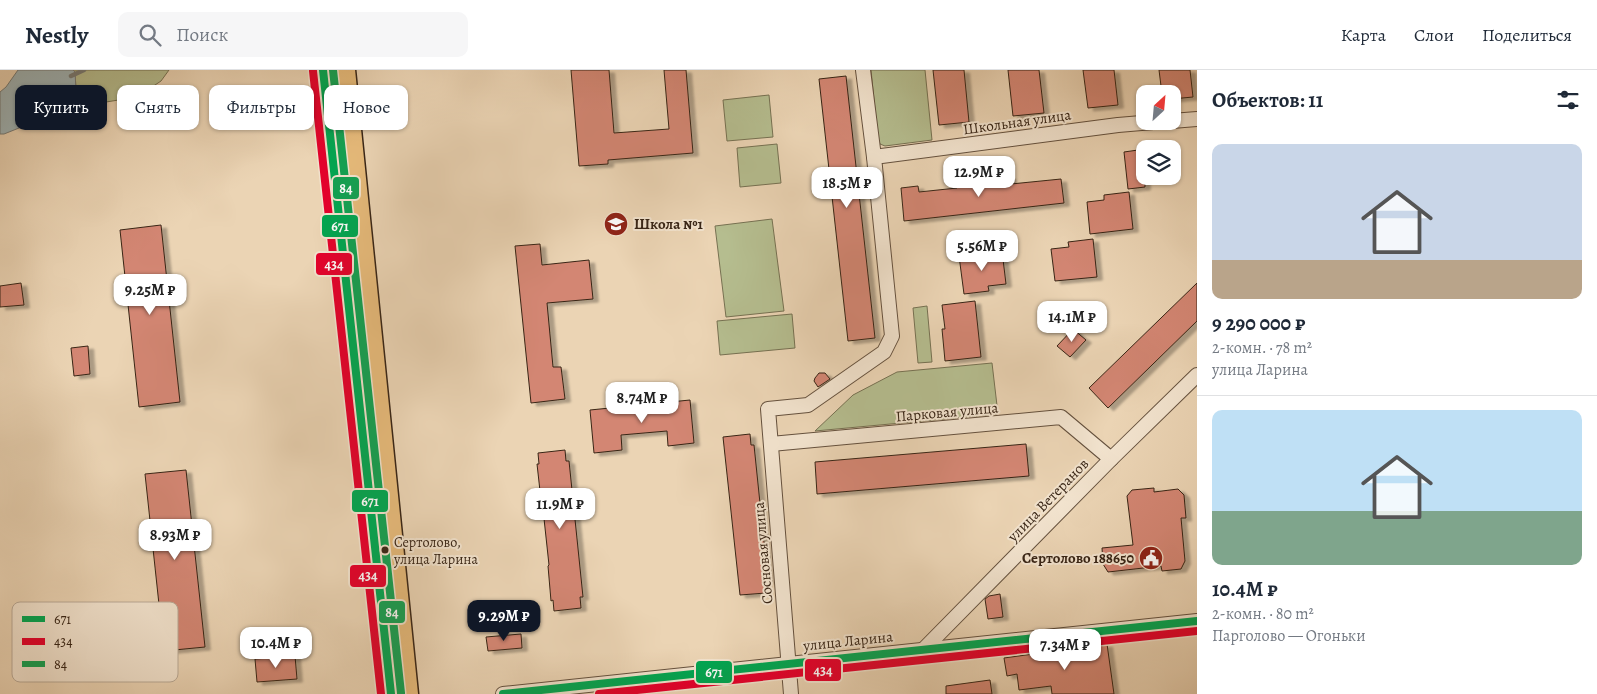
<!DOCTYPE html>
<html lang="ru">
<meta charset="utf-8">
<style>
body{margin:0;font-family:Alegreya,serif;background:#f6f6f7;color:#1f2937;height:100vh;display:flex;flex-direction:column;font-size:19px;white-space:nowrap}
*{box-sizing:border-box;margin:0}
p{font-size:16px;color:#747a83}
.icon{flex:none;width:28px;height:28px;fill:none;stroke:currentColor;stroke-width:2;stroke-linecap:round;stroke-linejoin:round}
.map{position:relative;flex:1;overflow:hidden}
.panel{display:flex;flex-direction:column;background:#fff;width:400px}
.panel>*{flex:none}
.hud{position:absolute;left:15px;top:15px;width:475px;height:45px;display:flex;gap:10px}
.needle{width:32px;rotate:26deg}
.tools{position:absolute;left:1136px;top:15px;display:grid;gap:10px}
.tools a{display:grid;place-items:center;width:45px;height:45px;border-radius:10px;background:#fff;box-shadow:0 1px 4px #0004;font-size:25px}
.price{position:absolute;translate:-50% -42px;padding:0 11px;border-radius:10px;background:#fff;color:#222;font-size:16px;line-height:32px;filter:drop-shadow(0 1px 2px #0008)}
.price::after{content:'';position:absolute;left:50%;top:30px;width:15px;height:11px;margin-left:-8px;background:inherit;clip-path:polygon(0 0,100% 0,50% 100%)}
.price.on{background:#111827;color:#fff}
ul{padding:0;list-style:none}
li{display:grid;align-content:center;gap:10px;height:265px;padding:0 15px}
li+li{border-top:1px solid #e0e1e3}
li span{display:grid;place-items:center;height:155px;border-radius:10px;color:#555}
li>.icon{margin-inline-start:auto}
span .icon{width:90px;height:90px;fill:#fffc;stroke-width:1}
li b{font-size:21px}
h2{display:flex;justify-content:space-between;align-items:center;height:60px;padding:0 15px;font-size:21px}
.pill{padding:0 18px;border-radius:10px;background:#fff;box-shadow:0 1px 4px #0004;font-size:18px;line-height:45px}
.pill.on{background:#111827;color:#fff}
header{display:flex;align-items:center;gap:30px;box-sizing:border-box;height:70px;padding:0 25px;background:#fff;border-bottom:1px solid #e0e1e3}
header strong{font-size:24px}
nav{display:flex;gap:28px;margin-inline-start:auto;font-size:18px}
.search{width:350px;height:45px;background:#f6f6f7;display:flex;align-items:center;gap:12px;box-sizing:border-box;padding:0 18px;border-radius:10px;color:#747a83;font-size:19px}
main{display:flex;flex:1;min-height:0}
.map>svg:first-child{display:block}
.green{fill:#b5bd8f;stroke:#767152}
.water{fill:#9eb5b9;stroke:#757b78}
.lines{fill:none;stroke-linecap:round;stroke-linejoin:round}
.stream{stroke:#757b78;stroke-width:4.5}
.building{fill:#d38673;stroke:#382516;filter:url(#shadow)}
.street-casing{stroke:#65513e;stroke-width:16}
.primary-casing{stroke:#382516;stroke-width:25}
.street{stroke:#f2e3ce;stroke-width:14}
.primary{stroke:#e6ba7a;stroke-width:22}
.bus-1-casing{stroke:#f2e3ce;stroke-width:11}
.bus-2-casing{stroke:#f2e3ce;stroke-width:11}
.bus-3-casing{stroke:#f2e3ce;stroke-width:11}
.bus-1{stroke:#00a651;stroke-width:8}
.bus-2{stroke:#e4002b;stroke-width:8}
.bus-3{stroke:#12a152;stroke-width:8}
.bus-dot{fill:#382516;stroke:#f2e3ce;stroke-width:2}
.labels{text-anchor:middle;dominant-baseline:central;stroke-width:4;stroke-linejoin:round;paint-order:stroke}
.bus-label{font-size:14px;fill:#382516;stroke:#f2e3ce;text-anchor:start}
.street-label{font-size:15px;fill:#382516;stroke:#f2e3ce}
.poi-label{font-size:15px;font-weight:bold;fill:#382516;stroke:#f2e3ce;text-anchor:start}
.key{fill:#f2e3ce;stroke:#baaa97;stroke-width:1}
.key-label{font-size:14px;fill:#382516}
.line-badge{stroke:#f2e3ce;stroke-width:2}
.badge-label{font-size:14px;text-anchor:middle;font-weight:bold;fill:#fff}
</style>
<header>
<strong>Nestly</strong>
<div class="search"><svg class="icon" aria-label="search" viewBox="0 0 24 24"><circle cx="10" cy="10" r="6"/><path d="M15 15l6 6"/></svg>Поиск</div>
<nav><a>Карта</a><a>Слои</a><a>Поделиться</a></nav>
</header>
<main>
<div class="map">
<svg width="1197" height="624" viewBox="0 0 1197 624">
<defs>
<filter id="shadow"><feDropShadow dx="5.5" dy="3" stdDeviation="1" flood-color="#0004"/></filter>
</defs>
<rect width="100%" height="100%" fill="#ebd4b4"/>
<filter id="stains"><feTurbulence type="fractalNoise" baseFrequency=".004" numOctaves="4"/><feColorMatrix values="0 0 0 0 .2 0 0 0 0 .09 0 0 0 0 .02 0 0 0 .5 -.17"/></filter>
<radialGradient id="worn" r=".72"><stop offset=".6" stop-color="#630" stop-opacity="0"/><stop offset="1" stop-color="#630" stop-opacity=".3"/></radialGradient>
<g class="green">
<polygon points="73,0 169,0 161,11 137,27 69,38 76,20 75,2"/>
<polygon points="871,0 925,0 932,70 885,76 880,74 878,70"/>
<polygon points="769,25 773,67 727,71 723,30"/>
<polygon points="777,74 781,113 740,117 737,78"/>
<polygon points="772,149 784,241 726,247 715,156"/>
<polygon points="927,236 932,292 918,293 913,238"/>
<polygon points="792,244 795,278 720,285 717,251"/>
<polygon points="992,293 998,344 815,361 853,325 897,302"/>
</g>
<polygon class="water" points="18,0 73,0 75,2 76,20 69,38 4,64 0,64 0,22 6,17"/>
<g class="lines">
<polyline class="stream" points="71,6 84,0"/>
</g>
<g class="building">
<polygon points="571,0 609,0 614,63 669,59 664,0 686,0 693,83 608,90 608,94 579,96"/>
<polygon points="933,0 964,0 969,52 939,55"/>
<polygon points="1008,0 1039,0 1044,43 1013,46"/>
<polygon points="1083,0 1114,0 1118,35 1088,38"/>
<polygon points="1159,0 1190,0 1193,27 1172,29 1172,24 1162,24"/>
<polygon points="846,6 875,268 848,271 819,9"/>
<polygon points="1145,79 1145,117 1128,119 1124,82"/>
<polygon points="1010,106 1011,114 1061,109 1064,133 904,151 901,118 918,116 919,122 957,118 957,112"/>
<polygon points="1129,122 1133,159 1090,164 1087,132 1104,130 1104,125"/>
<polygon points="161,155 180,332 139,337 120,160"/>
<polygon points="1093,169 1097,207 1055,211 1051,179 1069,177 1068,172"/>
<polygon points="540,174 542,195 589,190 593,229 547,233 553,297 561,297 565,329 531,333 515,176"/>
<polygon points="1002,181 1006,214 988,216 989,221 964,224 959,186"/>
<polygon points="21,213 24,235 0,237 0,216"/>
<polygon points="1197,213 1197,251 1108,338 1089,318"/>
<polygon points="975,231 981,287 945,291 942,259 945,259 942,235"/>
<polygon points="1073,259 1086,270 1070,287 1057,276"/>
<polygon points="88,276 90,304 74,306 71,278"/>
<polygon points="819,303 825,303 830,309 818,317 814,311 815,308"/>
<polygon points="690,330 694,373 668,376 667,361 621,365 622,380 594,383 590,340"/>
<polygon points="750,364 751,375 754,375 768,511 765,511 766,523 740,525 723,367"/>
<polygon points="1026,374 1029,406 817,424 815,392"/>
<polygon points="565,380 566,391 569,391 583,527 580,527 581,538 554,541 553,530 551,531 548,496 549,495 542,430 541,430 537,394 539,394 538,383"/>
<polygon points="186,400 205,577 164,581 145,404"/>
<polygon points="1154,418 1154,422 1178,419 1184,425 1186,448 1181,448 1185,491 1181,499 1162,501 1161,496 1108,502 1103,494 1102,478 1133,475 1127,426 1132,420"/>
<polygon points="1000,524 1003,547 988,549 985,529 989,526"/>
<polygon points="521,564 522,578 488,581 486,567"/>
<polygon points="1107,574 1114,624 1052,624 1051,616 1019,620 1017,604 1007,606 1004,588"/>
<polygon points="295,586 297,609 257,612 255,589"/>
<polygon points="990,610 992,624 946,624 946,616"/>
</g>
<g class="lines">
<g class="street-casing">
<g id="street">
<polyline points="863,0 874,87"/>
<polyline points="1172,51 1197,49"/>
<polyline points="771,374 1061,347 1111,389"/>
<polyline points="924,579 1111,389 1197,305"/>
<polyline points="503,624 1197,551"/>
<polyline points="791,624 768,339 808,335 884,282 892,266 874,87 1118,55 1165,51"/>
</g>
</g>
<g class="primary-casing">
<g id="primary">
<polyline points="323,0 391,624"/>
<polyline points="344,0 407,624"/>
</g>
</g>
<use href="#street" class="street"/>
<use href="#primary" class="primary"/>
<g class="bus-1-casing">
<g id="bus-1">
<polyline points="323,0 391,624"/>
<polyline points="503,624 1197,551"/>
</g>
</g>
<g class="bus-2-casing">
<g id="bus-2">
<polyline points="313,1 381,624"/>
<polyline points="599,624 1197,561"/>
</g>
</g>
<g class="bus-3-casing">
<polyline id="bus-3" points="333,0 401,623"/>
</g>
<use href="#bus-1" class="bus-1"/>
<use href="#bus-2" class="bus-2"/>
<use href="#bus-3" class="bus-3"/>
</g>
<defs>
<g id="school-disc" transform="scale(1.25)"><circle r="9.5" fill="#8f2418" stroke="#f2e3ce"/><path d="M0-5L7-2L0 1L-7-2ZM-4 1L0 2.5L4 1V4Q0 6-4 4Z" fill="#fff"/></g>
<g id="civic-disc" transform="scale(1.25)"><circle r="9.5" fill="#8f2418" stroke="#f2e3ce"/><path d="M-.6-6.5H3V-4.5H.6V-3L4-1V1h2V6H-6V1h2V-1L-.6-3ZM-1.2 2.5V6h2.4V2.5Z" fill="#fff"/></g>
</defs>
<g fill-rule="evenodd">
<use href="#school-disc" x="616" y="154"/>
<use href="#civic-disc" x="1151" y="488"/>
</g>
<circle class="bus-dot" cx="385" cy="480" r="4.5"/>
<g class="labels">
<g class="bus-label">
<text x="394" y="472">Сертолово,<tspan x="394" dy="17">улица Ларина</tspan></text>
</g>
<g class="street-label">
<text transform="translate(1017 52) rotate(-8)">Школьная улица</text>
<text transform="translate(947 342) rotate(-5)">Парковая улица</text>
<text transform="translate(1048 430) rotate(-46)">улица Ветеранов</text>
<text transform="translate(763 483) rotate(-95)">Сосновая улица</text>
<text transform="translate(848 571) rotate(-6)">улица Ларина</text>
</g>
<g class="poi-label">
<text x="634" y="154">Школа №1</text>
<text x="1134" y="488" text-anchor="end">Сертолово 188650</text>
</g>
</g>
<rect x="12" y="532" width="166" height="80" rx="8" class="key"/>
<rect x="22" y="546" width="23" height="6" fill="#00a651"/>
<rect x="22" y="568" width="23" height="7" fill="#e4002b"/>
<rect x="22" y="591" width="23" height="6" fill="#12a152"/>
<g class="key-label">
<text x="54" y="554">671</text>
<text x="54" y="576">434</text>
<text x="54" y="599">84</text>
</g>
<g class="line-badge">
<rect x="332" y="106" width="28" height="24" rx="5" fill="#12a152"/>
<rect x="321" y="144" width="38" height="24" rx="5" fill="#00a651"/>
<rect x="315" y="182" width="38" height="24" rx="5" fill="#e4002b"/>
<rect x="351" y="419" width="38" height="24" rx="5" fill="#00a651"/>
<rect x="349" y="494" width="38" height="24" rx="5" fill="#e4002b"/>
<rect x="378" y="530" width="28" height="24" rx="5" fill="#12a152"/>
<rect x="804" y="588" width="38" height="24" rx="5" fill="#e4002b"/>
<rect x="695" y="590" width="38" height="24" rx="5" fill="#00a651"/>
</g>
<g class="badge-label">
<text x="346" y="123">84</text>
<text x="340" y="161">671</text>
<text x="334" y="199">434</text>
<text x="370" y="436">671</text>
<text x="368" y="510">434</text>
<text x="392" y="547">84</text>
<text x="823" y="605">434</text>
<text x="714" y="607">671</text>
</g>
<rect width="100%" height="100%" filter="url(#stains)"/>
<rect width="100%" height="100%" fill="url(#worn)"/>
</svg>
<div class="tools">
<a><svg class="needle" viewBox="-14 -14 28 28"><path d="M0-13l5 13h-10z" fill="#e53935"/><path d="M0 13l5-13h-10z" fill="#747a83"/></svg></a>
<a><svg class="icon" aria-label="layers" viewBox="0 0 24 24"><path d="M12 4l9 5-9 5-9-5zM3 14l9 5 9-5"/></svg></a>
</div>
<b class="price" style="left:979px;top:128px">12.9M ₽</b>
<b class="price" style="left:847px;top:139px">18.5M ₽</b>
<b class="price" style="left:982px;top:202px">5.56M ₽</b>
<b class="price" style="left:150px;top:246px">9.25M ₽</b>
<b class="price" style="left:1072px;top:273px">14.1M ₽</b>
<b class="price" style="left:642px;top:354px">8.74M ₽</b>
<b class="price" style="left:560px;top:460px">11.9M ₽</b>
<b class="price" style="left:175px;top:491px">8.93M ₽</b>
<b class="price on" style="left:504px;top:572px">9.29M ₽</b>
<b class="price" style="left:276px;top:599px">10.4M ₽</b>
<b class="price" style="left:1065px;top:601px">7.34M ₽</b>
<div class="hud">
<a class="pill on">Купить</a>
<a class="pill">Снять</a>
<a class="pill">Фильтры</a>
<a class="pill">Новое</a>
</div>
</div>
<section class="panel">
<h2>Объектов: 11<svg class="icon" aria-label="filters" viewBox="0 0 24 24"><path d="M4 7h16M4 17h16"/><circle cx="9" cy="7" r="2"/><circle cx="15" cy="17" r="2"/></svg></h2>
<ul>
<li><span style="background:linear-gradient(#c9d6e8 75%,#b9a48a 0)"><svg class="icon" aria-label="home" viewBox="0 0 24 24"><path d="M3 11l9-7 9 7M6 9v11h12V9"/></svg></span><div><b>9 290 000 ₽</b><p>2-комн. · 78 m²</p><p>улица Ларина</p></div></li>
<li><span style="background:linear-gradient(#bfe0f5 65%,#7fa58c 0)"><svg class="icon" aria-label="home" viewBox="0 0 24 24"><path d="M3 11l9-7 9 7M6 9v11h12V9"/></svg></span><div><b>10.4M ₽</b><p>2-комн. · 80 m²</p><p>Парголово — Огоньки</p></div></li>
</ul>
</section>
</main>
